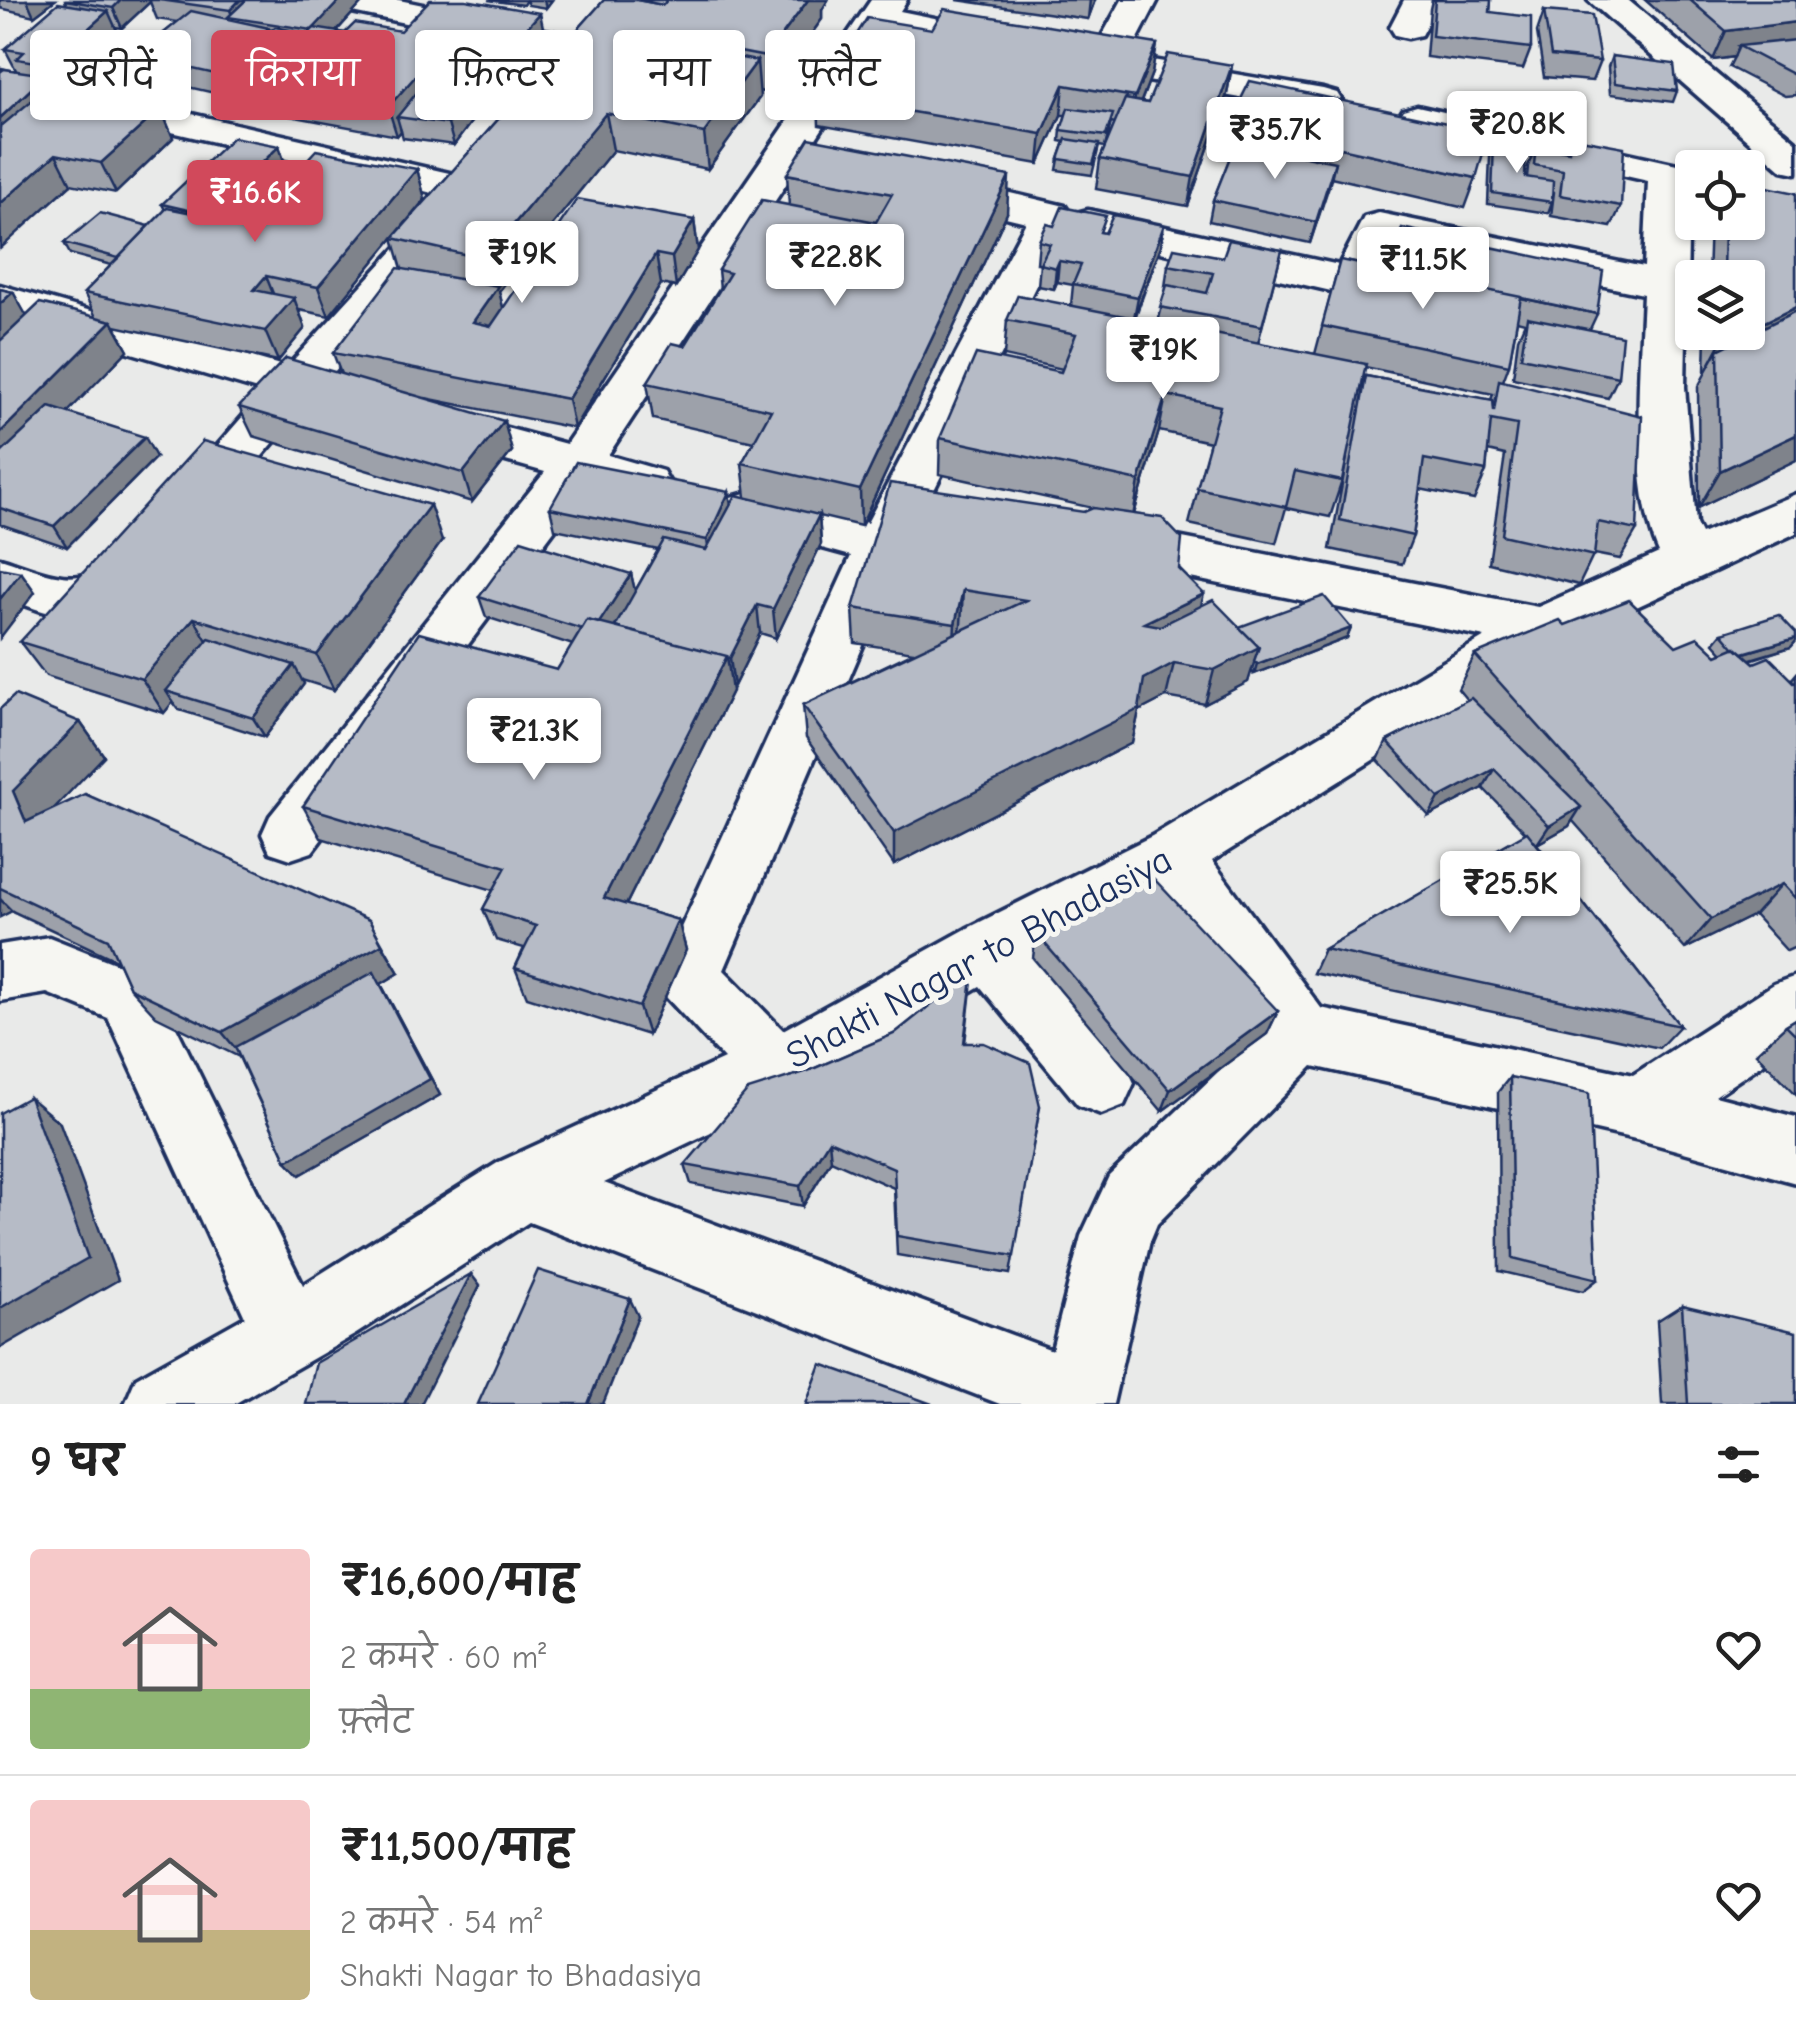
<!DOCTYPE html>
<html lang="hi">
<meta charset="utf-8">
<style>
body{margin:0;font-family:"Comic Neue","Playpen Sans Deva",sans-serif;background:#f2f2f2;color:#222;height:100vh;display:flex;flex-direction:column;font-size:38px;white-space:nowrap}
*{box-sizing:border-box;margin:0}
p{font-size:32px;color:#767676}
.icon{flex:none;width:55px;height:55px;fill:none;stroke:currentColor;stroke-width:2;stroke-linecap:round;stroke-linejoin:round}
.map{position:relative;height:1404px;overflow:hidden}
.details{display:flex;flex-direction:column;background:#fff;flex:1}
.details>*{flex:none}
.banner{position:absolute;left:30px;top:30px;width:1000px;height:90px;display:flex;gap:20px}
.buttons{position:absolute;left:1675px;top:150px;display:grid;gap:20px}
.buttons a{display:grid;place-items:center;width:90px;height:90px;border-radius:10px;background:#fff;box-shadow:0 2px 8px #0004;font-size:50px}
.price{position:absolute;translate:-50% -85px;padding:0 22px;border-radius:10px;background:#fff;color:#222;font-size:32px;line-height:65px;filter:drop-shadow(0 2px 5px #0008)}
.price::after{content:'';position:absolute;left:50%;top:60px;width:30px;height:22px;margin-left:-15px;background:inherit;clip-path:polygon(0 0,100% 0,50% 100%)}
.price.active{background:#d1495b;color:#fff}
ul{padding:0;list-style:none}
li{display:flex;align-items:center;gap:30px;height:250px;padding:0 30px}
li+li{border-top:2px solid #e0e0e0}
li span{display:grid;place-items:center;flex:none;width:280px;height:200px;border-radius:10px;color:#555}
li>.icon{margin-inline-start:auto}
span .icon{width:120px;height:120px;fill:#fffc;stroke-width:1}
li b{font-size:42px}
h2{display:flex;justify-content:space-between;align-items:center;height:120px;padding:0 30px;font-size:42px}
.pill{padding:0 35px;border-radius:10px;background:#fff;box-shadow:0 2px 8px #0004;font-size:35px;line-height:90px}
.pill.active{background:#d1495b;color:#fff}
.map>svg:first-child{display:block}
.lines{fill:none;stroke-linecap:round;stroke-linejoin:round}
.minor-casing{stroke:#1b2f5e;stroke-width:7}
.minor{fill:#f6f6f2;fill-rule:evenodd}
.wall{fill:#9da1aa;stroke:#1b2f5e;stroke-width:2.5;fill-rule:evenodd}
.shaded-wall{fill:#7f838b;stroke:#1b2f5e;stroke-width:2.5}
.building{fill:#b6bbc6;stroke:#1b2f5e;stroke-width:2.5}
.labels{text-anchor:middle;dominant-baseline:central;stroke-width:10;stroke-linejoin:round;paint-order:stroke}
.street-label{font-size:38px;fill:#1b2f5e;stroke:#f6f6f2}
</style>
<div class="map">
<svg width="1796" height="1404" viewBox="0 0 1796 1404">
<rect width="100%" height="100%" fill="#e9eae9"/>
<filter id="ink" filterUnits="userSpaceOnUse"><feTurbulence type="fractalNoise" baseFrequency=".01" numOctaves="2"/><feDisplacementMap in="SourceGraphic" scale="20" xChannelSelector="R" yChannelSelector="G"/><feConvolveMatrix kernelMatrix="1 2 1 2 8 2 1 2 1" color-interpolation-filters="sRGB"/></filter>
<g filter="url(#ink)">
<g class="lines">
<g class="minor-casing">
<g id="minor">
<polygon points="329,0 399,0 593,40 606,43 612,51 606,59 593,62 347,11 334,8"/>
<path d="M871 0H907L900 11 1018 35 1023 43 1018 51 1005 54 887 30 811 146 1065 206 1071 215 926 506 943 501 961 506 968 519 961 532 901 557 724 970 783 1030 966 929 1152 836 1485 637 1105 561 1087 555 1080 542 1087 529 1105 523 1538 607 1659 553C1629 485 1640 369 1643 294L1393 242 1368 292 1353 296 1073 232 1067 223 1073 214 1088 210 1339 265 1364 217 1379 213 1644 267 1648 181 1403 126 1398 118 1403 110 1417 106 1695 168 1692 191H1689L1685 387 1696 524 1701 534 1796 494V533L1561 642 1212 861 1321 1008 1633 1075 1774 984 1796 976V1041L1715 1096 1796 1117V1183L1640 1140 1313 1066 1157 1224 1150 1241 1113 1404H1000L529 1222 356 1334 234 1404H125L136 1378 245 1317 108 1018 47 993 0 1001V945L49 937 152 978 303 1285 499 1162 724 1059 667 998 658 978 851 556 731 523 724 510 731 497 749 492 867 523 1026 222 798 166 608 455 663 471 670 483 663 495 646 500 589 484 312 852 291 859 270 852 262 834 270 816 545 472 423 438 416 426 423 414 440 410 566 444ZM1163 888 1262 1030 1109 1176 1081 1236 1052 1350 604 1183 799 1090 980 986 1078 1105 1101 1114 1124 1105 1134 1083 1124 1061 1033 956Z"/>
<polygon points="1122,0 1158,0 1129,56 1323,89 1337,93 1342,101 1337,109 1323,113 1093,71 1087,63"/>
<polygon points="1404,0 1440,0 1421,35 1408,38 1395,35 1390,27"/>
<polygon points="1588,0 1628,0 1796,141 1796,173 1782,170"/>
<polygon points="0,70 471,178 485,181 491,190 485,199 471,202 0,92"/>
<polygon points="421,233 436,237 442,246 328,379 354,387 361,398 354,409 338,414 306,405 207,520 189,525 171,520 164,507 264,392 0,314 0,285 287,367 406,237"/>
<path d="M131 550 149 555 157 569C141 597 103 619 69 617 47 615 22 603 0 596V558C23 564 65 585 88 573 103 565 114 555 131 550Z"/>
</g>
</g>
<use href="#minor" class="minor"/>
</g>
<g class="wall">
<polygon points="0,0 55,0 34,16 0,8"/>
<polygon points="65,0 360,0 361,4 336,32 345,33 400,31 546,42 521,71 505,68 506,75 454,145 403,138 401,131 397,136 268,112 263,98 232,91 231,89 223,95 144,77 135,56 178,22 157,19 150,2 122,28 115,27 117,31 62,82 130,95 134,104 161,109 173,138 116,193 71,184 0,248 0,72 16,70 5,49 66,4"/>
<polygon points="488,0 552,0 546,8 528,5 526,0 523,5"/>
<polygon points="604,0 828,0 822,10 822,19 769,93 759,91 760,97 708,169 613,150 499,291 503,308 694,220 698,250 676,287 661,284 574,428 425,398 512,451 472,502 253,436 239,407 341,374 333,353 402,269 393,238"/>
<polygon points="957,0 1095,0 1088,19"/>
<polygon points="1432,0 1491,0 1490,12 1531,48 1523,69 1426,57 1430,9"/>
<polygon points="1645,0 1796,0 1796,95 1785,96 1729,67 1734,57 1713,60"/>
<polygon points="1544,11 1600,61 1592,81 1544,77 1537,32"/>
<path d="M932 29 1157 44 1152 73 1141 102 1148 103 1232 65 1227 94 1188 206 1096 189 1100 159 1105 147 1099 146 1092 175 1057 170 1059 159 1065 142 1060 141 1061 130 1066 115H1061L1039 164 819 125 818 96ZM1111 123 1115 124 1105 147Z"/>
<polygon points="1612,56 1677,91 1673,102 1610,94 1608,67"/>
<polygon points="1229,123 1476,178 1465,208 1331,177 1310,243 1209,221 1213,200 1231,155 1223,153"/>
<polygon points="1570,137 1621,206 1611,227 1551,216 1554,192 1553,191 1552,202 1548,213 1488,204 1490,156 1494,145 1527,177 1528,166 1536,145 1565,150"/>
<polygon points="279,146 286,167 233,221 248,224 417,169 425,199 329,316 299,310 305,328 278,361 115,326 128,350 67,412 156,457 67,547 0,524 0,289 13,292 26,316 96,317 84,293 111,265 70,254 64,243 149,226 165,210 162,204"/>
<polygon points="787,174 1007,213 861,526 819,516 821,544 776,638 760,633 734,686 731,685 732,691 626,905 678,920 686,950 648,1035 527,997 515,968 524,948 496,940 483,909 493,890 321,838 303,806 557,670 573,645 486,617 479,597 631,574 635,591 658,550 555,529 550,508 731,505 746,497 742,463 754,442 653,419 647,383 685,346 720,289 718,270 789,206"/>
<polygon points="1796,193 1796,460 1699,507 1698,387 1706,372 1705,373 1706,332 1748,332 1748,278 1708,278 1710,222 1748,222"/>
<path d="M1054 226 1104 233 1161 246 1135 318 1158 322 1167 287H1165L1168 265 1282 250 1258 343 1315 354 1340 260 1597 314 1590 329 1618 377 1608 398 1513 378 1518 338 1525 322 1517 320 1509 365 1503 381 1637 530 1620 559 1594 554 1579 585 1489 563 1505 455 1488 451 1486 471 1474 500 1420 489 1413 536 1402 564 1330 549 1347 458 1342 481 1330 517 1286 508 1276 543 1189 524 1210 442 1159 431 1134 514 1179 569 1200 606 1239 627 1351 628 1347 638 1254 674 1251 671 1248 682 1205 704 1166 697 1139 711 1132 743 894 865 806 738 803 705 914 652 855 643 853 608 1093 508 939 474 940 438 1061 372 1063 369 1004 356 1007 320 1071 305 1073 285 1057 282 1054 289 1038 286 1040 263H1037L1039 241ZM1365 367 1493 394 1491 400 1366 376 1359 397Z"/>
<polygon points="442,541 334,690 302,680 304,684 265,737 179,710 173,702 164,713 46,676 20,642"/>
<polygon points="1565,625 1717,655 1723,653 1714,643 1722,633 1796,633 1796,641 1791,647 1750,660 1754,663 1791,680 1796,674 1796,947 1787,951 1754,915 1685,949 1572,820 1569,826 1537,844 1680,1026 1659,1048 1313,973 1324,949 1526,833 1483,788 1429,816 1378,760 1387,741 1467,700 1458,689 1475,655"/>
<polygon points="0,709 80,722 104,756 54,808 369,920 399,973 381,984 440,1095 300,1175 287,1161 239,1057 156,1016 130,988 118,961 12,911 0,917"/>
<polygon points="1036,933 1278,1011 1267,1034 1162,1111 1033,958"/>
<polygon points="973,971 965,1043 1040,1106 1010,1274 897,1255 894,1188 831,1160 803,1206 691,1184 685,1165 808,1071 894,1034"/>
<polygon points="1796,1019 1796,1094 1756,1053 1786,1025"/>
<polygon points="1510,1077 1598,1279 1583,1291 1499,1271 1498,1092"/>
<polygon points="1682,1305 1796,1404 1662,1404 1657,1321"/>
</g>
<g class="shaded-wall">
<polygon points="27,0 55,0 34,16"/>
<polygon points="121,0 150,0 150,2 122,28 113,8"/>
<polygon points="240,0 266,0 233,18 230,10"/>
<polygon points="340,0 360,0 361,4 319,50 312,30"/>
<polygon points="544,0 552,0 546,8"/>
<polygon points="808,0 828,0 822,10 822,19 769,93 766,57"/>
<polygon points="1090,0 1095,0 1088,19"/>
<polygon points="108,11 117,31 58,85 49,64"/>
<polygon points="540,13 546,42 521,71 514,42"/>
<polygon points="1796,22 1796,49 1739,46 1734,57 1713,60 1726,31"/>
<polygon points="269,28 276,49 224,70 231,89 223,95 215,74"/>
<polygon points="488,37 494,64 501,54 506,75 454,145 448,124 477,87 470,58"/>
<polygon points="1157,44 1152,73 1131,127 1135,97"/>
<polygon points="437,52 445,82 397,117 401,131 397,136 388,107"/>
<polygon points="757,61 760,97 708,169 704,133"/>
<polygon points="1232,65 1227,94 1188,206 1193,177"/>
<polygon points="46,75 56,96 0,150 0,118"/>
<polygon points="1064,85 1061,115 1039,164 1042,134"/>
<polygon points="161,109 173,138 116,193 101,163"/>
<polygon points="606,113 613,150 499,291 505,316 481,352 473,322 494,292 485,259"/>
<polygon points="279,146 286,167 219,236 210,215"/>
<polygon points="56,154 71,184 1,248 0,204"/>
<polygon points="1335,162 1330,183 1310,243 1316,222"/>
<polygon points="417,169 425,199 329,316 318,287"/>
<polygon points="1009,176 1007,213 861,526 860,490"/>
<polygon points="694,220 698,250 676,287 672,257"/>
<polygon points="1164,225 1161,246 1134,318 1138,297"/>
<polygon points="656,254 661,284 574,428 568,399"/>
<polygon points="1059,261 1057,282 1054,289 1056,268"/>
<polygon points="266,276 278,306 254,290"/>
<polygon points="13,292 30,322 0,351 0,304"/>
<polygon points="294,298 305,328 278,361 265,331"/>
<polygon points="1796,307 1796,328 1718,350 1705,373 1721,343 1743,332 1748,332 1748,330"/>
<polygon points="112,321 128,350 0,482 0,433"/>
<polygon points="1166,395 1159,431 1133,517 1139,481"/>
<polygon points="504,421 512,451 472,502 463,473"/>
<polygon points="1796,435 1796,460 1699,507 1720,471"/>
<polygon points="145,437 156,457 67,547 54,526"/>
<polygon points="729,492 732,513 710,560 707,540"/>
<polygon points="430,505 442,541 334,690 317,655"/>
<polygon points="819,515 821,544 776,638 773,609"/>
<polygon points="21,572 35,592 0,638 0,599"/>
<polygon points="631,574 636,595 597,653 592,633"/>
<polygon points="963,590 961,625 953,659 955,624"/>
<polygon points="1204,594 1195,629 1137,658 1144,623"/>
<polygon points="757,605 760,633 734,686 730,658"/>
<polygon points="194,618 214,653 166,691 173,702 164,713 142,679"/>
<polygon points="1351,628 1347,638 1254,674 1257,664"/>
<polygon points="1796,638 1796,641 1791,647 1734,664 1741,654"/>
<polygon points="1259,647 1248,682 1205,704 1214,670"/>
<polygon points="727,656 732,691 614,929 604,898"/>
<polygon points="1174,663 1166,697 1139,711 1132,743 894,865 894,833 1144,679"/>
<polygon points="294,665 304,684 265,737 253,718"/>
<polygon points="80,722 104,756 40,823 26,822 13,791"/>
<polygon points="1494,769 1483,788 1429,816 1439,798"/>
<polygon points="1581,807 1569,826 1537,844 1549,826"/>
<polygon points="1782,884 1754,915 1685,949 1711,919"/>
<polygon points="0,899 12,911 0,917"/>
<polygon points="678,920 686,950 648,1035 639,1007"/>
<polygon points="382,944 399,973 381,984 440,1095 300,1175 287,1161 245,1060 222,1032"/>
<polygon points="1278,1011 1267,1034 1162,1111 1170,1090"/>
<polygon points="29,1097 60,1123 118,1280 0,1348 0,1308"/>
<polygon points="829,1140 831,1160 803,1206 800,1186"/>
<polygon points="471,1274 480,1286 421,1404 404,1404"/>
<polygon points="630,1299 638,1316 603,1404 588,1404"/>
</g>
<g class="building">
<polygon points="65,0 121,0 113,8"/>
<polygon points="160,0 240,0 230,10"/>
<polygon points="246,0 340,0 312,30 228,17"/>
<polygon points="430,0 466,0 540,13 514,42 488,37 470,58 437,52 388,107 257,83 314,28 345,33 355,23 400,31"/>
<polygon points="604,0 637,0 663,5 667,0 808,0 766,57 693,43 690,48 757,61 704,133 606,113 485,259 393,238"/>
<polygon points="637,0 667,0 663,5"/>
<polygon points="1435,0 1491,0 1490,12 1531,17 1531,48 1432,36"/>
<polygon points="1690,0 1796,0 1796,22 1726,31"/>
<polygon points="58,3 108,11 49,64 17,59 24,52 5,49"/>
<polygon points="944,9 1157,44 1135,97 1064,85 1042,134 818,96 867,18 932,29"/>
<polygon points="191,11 269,28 215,74 135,56"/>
<polygon points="1544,11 1592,15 1600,61 1551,56"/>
<polygon points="275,27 308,34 262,79 224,70"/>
<polygon points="1796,40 1796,76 1739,46"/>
<polygon points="488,52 501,54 448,124 397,117 440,64 475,68"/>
<polygon points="1168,54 1232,65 1193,177 1100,159 1125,99 1148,103"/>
<polygon points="1612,56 1674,64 1677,91 1615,83"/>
<polygon points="4,69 46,75 0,118 0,72"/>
<polygon points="55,81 130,95 123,101 161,109 101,163 56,154 0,204 0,127"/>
<polygon points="1250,81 1489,132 1476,178 1229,123"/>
<polygon points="1068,108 1113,114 1106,136 1061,130"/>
<polygon points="233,137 279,146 210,215 162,204"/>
<polygon points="1570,137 1624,147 1621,206 1560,195 1563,170 1534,165 1536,145 1569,151"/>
<polygon points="809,138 1009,176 860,490 742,463 771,410 647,383 672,343 685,346 730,273 718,270 762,200 876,222 892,194 787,174"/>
<polygon points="1066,139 1099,144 1093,164 1059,159"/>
<polygon points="1236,142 1335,162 1316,222 1213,200"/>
<polygon points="1494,145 1526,150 1525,177 1553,181 1552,202 1492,193"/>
<polygon points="316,150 417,169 318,287 266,276 254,290 294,298 265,331 84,293 167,208 248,224"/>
<polygon points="1748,183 1796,193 1796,307 1748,330 1748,278 1723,278 1724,222 1748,222"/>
<polygon points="577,199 694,220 672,257 656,254 568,399 333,353 398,268 498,286 473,322 491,326"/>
<polygon points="1062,207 1106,216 1100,232 1105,233 1113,215 1164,225 1138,297 1073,284 1081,265 1059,261 1056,268 1040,264 1050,244 1039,241 1047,224 1054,226"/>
<polygon points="100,213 149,226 118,258 64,243"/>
<polygon points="1402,228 1603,271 1597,314 1390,270"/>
<polygon points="1229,240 1282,250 1262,326 1160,307 1167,285 1207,293 1213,273 1168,265 1174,248 1223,257"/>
<polygon points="1340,260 1521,297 1509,365 1322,326"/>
<polygon points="0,289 13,292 0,304"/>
<polygon points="1018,295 1366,364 1342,481 1295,471 1286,507 1197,488 1220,406 1166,395 1139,481 940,438 976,354 1061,372 1076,334 1007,320"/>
<polygon points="40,303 112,321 0,433 0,341"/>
<polygon points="1796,311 1796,435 1720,471 1718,350"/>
<polygon points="1527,317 1622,336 1618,377 1521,357"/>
<polygon points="1721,332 1743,332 1721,343"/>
<polygon points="286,358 504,421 463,473 239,407"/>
<polygon points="1366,376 1493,400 1494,411 1499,380 1642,416 1637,530 1598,522 1594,556 1502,535 1517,425 1491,420 1486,471 1424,459 1413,536 1340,520"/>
<polygon points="50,407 145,437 54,526 0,508 0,454"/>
<polygon points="203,441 430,505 317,655 194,618 142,679 20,642"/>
<polygon points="576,462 729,492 707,540 550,508"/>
<polygon points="890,483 1084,512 1093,508 1162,518 1182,539 1179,569 1204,594 1144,623 1160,626 1213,600 1259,647 1214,670 1174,663 1144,679 1139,709 894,833 803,705 1026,600 963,590 955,624 853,608"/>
<polygon points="736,495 819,515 773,609 757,605 730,658 615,627 664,540 706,550"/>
<polygon points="521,540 631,574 599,623 587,620 582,629 479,597"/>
<polygon points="0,568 21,572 0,599"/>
<polygon points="1324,596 1351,628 1257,664 1254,661 1259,647 1239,627"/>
<polygon points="1629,600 1676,646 1698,637 1717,655 1736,647 1754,663 1769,657 1794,682 1796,681 1796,899 1782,884 1711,919 1475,655 1560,620 1565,625"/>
<polygon points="1779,615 1796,633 1796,638 1743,653 1736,647 1735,648 1722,633"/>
<polygon points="587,620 727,656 604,898 678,920 639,1007 515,968 536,926 483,909 506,867 303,806 419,633 557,670"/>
<polygon points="209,638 294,665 253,718 166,691"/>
<polygon points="15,695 80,722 13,791 26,822 85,794 369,920 382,944 222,1032 130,988 108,939 0,888 0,709"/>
<polygon points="1471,698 1581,807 1549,826 1494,769 1439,798 1387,741"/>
<polygon points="1527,832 1680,1026 1324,949"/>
<polygon points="1142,866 1278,1011 1170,1090 1036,933"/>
<polygon points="973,971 964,1043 984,1043 1030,1063 1040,1106 1014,1256 897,1236 894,1168 829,1140 800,1186 685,1165 748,1090 808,1071 894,1034"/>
<polygon points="374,972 430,1079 287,1161 235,1047"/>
<polygon points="1796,1019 1796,1035 1786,1025"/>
<polygon points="1510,1077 1589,1093 1598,1279 1513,1258"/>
<polygon points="29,1097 88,1258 0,1308 0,1113"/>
<polygon points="538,1270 630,1299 588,1404 478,1404"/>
<polygon points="471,1274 404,1404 306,1404 316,1363"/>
<polygon points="1682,1305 1796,1332 1796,1404 1688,1404"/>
<polygon points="821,1364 932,1404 806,1404"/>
</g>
</g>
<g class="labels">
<g class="street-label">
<text transform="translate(979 958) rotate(-28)">Shakti Nagar to Bhadasiya</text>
</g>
</g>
</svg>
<div class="buttons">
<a><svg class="icon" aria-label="locate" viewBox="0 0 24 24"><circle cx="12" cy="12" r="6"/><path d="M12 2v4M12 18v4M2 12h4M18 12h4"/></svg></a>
<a><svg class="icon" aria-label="layers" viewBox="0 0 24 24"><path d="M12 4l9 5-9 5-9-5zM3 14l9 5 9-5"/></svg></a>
</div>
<b class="price" style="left:1517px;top:176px">₹20.8K</b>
<b class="price" style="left:1275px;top:182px">₹35.7K</b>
<b class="price active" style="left:255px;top:245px">₹16.6K</b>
<b class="price" style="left:522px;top:306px">₹19K</b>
<b class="price" style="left:835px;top:309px">₹22.8K</b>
<b class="price" style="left:1423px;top:312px">₹11.5K</b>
<b class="price" style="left:1163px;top:402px">₹19K</b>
<b class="price" style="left:534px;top:783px">₹21.3K</b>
<b class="price" style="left:1510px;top:936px">₹25.5K</b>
<div class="banner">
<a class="pill">खरीदें</a>
<a class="pill active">किराया</a>
<a class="pill">फ़िल्टर</a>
<a class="pill">नया</a>
<a class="pill">फ़्लैट</a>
</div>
</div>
<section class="details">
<h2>9 घर<svg class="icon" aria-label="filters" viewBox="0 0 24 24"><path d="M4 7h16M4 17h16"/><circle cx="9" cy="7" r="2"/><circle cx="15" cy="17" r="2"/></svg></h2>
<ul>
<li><span style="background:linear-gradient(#f6c9c9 70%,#8fb573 0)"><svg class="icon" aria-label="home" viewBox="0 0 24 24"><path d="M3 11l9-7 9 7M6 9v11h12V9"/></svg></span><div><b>₹16,600/माह</b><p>2 कमरे · 60 m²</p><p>फ़्लैट</p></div><svg class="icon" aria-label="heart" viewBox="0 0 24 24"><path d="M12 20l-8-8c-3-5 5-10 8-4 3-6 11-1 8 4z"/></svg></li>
<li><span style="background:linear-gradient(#f6c9c9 65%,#c2b280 0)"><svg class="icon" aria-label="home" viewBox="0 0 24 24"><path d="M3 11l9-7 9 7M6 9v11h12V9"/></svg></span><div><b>₹11,500/माह</b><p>2 कमरे · 54 m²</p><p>Shakti Nagar to Bhadasiya</p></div><svg class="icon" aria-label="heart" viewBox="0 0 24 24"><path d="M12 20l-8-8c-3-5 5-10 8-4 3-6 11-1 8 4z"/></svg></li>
</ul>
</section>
